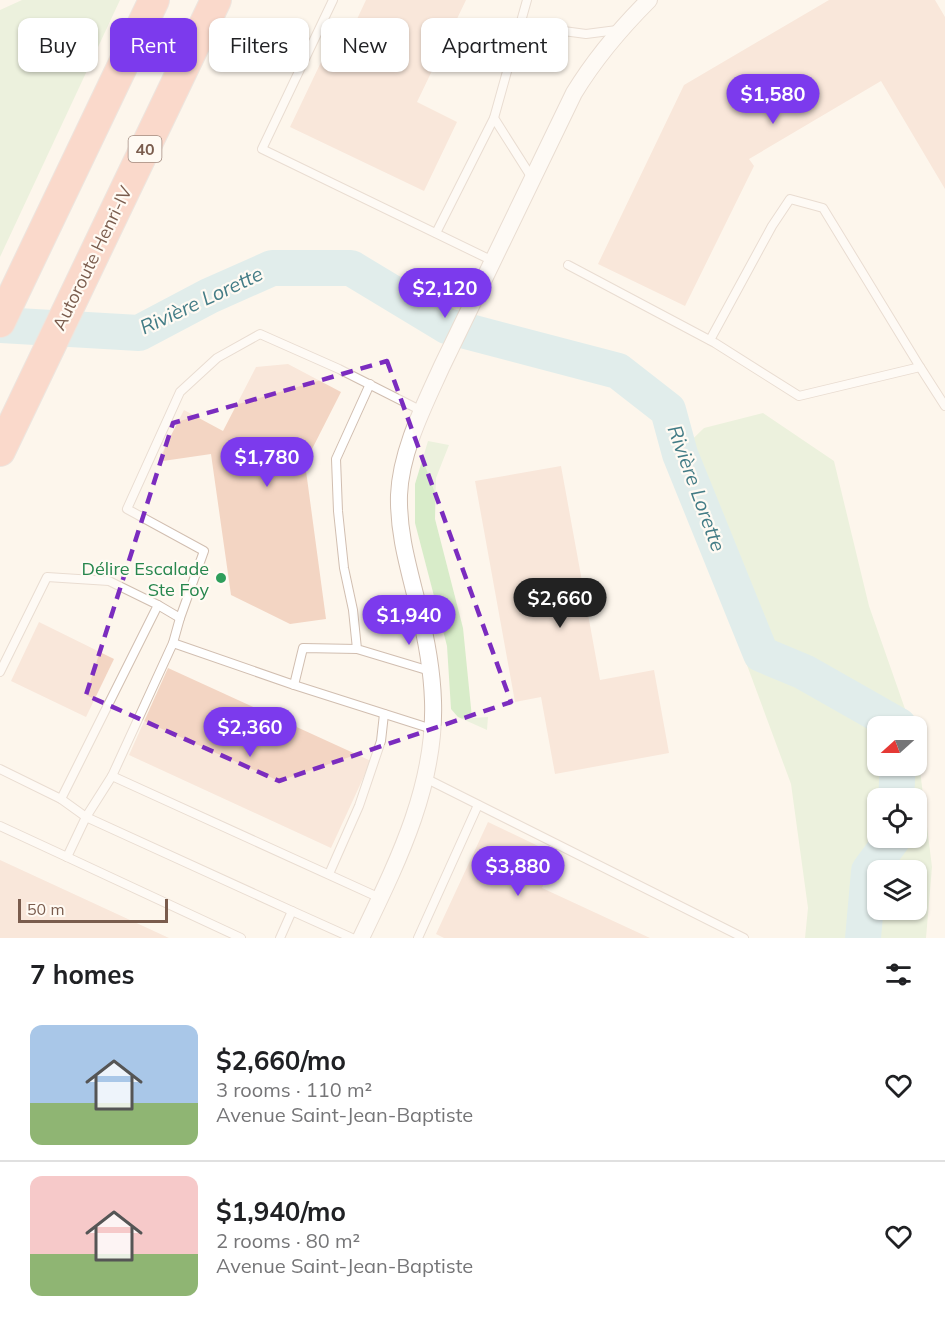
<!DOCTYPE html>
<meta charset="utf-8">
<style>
body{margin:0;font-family:Mulish,sans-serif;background:#f2f2f2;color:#202124;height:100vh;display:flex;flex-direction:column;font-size:22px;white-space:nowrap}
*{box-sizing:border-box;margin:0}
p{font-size:20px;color:#757577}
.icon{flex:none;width:33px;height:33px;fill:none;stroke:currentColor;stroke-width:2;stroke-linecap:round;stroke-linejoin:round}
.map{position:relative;height:938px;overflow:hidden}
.details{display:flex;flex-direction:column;background:#fff;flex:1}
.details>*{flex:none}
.banner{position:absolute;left:18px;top:18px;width:600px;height:54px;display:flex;gap:12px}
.needle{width:39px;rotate:249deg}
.tools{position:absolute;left:867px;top:716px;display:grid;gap:12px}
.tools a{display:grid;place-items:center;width:60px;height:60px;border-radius:12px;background:#fff;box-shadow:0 2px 4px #0004;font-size:30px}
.scale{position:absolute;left:18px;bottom:15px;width:150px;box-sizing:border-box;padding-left:6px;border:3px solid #7a5c4d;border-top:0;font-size:16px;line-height:21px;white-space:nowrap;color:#7a5c4d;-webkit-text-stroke:4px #fffaf3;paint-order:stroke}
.price{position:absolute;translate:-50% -51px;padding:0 14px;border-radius:21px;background:#7c3aed;color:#fff;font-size:20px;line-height:39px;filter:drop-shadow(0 2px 3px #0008)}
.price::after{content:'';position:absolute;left:50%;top:36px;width:18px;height:14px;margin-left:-9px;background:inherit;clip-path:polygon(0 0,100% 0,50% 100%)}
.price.on{background:#222;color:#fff}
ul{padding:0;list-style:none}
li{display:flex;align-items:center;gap:18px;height:150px;padding:0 30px}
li+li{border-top:2px solid #e0e0e0}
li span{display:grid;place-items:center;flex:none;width:168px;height:120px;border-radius:12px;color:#555}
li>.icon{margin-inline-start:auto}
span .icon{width:72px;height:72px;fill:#fffc;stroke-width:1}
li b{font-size:26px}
h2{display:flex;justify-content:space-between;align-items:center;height:72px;padding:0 30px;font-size:26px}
.pill{padding:0 21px;border-radius:12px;background:#fff;box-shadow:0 2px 4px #0004;font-size:21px;line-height:54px}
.pill.on{background:#7c3aed;color:#fff}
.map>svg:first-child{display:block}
.green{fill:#d8ecc9;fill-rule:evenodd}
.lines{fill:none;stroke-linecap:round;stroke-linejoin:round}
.river{stroke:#bfe3e8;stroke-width:36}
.building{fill:#f3d5c3}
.service-casing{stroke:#d1beb0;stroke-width:10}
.minor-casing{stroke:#d1beb0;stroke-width:18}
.motorway-casing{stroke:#dad1cd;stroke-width:32}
.service{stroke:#fff;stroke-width:8}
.minor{stroke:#fff;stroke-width:16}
.motorway{stroke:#f7b7a3;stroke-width:30}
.marked{fill:none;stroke:#7b2cbf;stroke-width:4.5;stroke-dasharray:12 8;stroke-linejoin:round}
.leisure-dot{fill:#2e9e5b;stroke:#fffaf3;stroke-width:2}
.labels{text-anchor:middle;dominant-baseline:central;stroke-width:4.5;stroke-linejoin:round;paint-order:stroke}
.shield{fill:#fffaf3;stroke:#a28b7f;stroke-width:1.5}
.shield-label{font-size:16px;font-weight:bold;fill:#7a5c4d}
.street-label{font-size:18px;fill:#7a5c4d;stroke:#fffaf3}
.leisure-label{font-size:18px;fill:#27864d;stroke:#fffaf3;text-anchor:end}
.water-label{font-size:20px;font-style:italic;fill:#437c86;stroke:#fffaf3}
</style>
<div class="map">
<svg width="945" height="938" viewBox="0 0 945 938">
<rect width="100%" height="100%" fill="#fdf6ec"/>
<g class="green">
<polygon points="22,0 120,0 0,257 0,10"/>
<path d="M763 413 834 461 869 606 911 726H878V765H916L917 746 932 867 926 938H805L808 908 791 784 671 460 704 428ZM878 798H916V837H878ZM878 870H916V909H878Z"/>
<polygon points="428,441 449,445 436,478 435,519 463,628 472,718 488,717 487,730 458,717 451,709 447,646 415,523 415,484"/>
</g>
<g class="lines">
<g class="river">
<polyline points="0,325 139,333 209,296 272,268 351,268 447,326 618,371 668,410 680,454 761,654 804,672 899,726"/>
<polyline points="896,798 898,765"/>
<polyline points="863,938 869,871 894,837"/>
</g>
</g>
<g class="building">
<polygon points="366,0 466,0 417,102 457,122 424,191 290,127 323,58 336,64"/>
<polygon points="829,0 935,0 945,17 945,189 881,81 749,159 754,166 685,306 598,264 684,85"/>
<polygon points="288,364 341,392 309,455 304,456 326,619 290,624 231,595 211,454 163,461 162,453 184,410 223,431 256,367"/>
<polygon points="561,466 600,680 654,670 669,753 555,774 541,697 515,702 475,481"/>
<polygon points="39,622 114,659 86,717 11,681"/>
<polygon points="168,668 371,761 331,848 129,755"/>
<polygon points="488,822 557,855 542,888 650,938 444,938 436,934"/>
<polygon points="0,860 169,938 0,938"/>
</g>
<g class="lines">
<g class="service-casing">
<g id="service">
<polyline points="333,0 262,149 493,261"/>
<polyline points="527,0 494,118 532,178"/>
<polyline points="519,25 586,34 617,30"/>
<polyline points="436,233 494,118"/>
<polyline points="568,265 715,343 799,396 920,367 945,406"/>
<polyline points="710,340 772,226 790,199 823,208 920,367"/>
<polyline points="370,384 336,459 338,511 344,568 353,610 357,649 430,671"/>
<polyline points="158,605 180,618 204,551 127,509 180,392 217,358 260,334 339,369 422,411"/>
<polyline points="173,643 180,618"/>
<polyline points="0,672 47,577 109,581 158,605 61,799"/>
<polyline points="294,685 303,648 357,649"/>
<polyline points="0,769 61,799 86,817 67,857 0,826"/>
<polyline points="112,776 173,643 294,685 432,729"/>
<polyline points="425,778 744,938"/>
<polyline points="67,857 241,938"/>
<polyline points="329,874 359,806 381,741 384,714"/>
<polyline points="292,911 86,817 112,776 380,898"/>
<polyline points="280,938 292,911 352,938"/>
<polyline points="418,938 478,805"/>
</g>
</g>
<g class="minor-casing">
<path id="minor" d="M361 938C397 863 436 786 433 701 432 670 426 637 418 606 409 569 398 534 399 495 401 450 424 406 442 366L574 93C596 57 619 30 649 0"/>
</g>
<g class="motorway-casing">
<g id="motorway">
<polyline points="0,322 154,0"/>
<polyline points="0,451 216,0"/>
</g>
</g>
<use href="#service" class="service"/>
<use href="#minor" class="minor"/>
<use href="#motorway" class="motorway"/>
</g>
<path d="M0 0H945V938H0ZM387 361 511 702 279 781 86 695 173 423Z" fill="#fdf6ec" fill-opacity=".55" fill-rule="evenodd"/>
<path class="marked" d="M387 361 511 702 279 781 86 695 173 423Z"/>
<circle class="leisure-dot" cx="221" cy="578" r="6"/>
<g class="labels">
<rect class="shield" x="128.5" y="136" width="33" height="26" rx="4.5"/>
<g class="shield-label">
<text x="145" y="149">40</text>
</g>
<g class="street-label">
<text transform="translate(92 258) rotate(-64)">Autoroute Henri-IV</text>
</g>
<g class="leisure-label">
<text x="209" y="568">Délire Escalade<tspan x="209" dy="21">Ste Foy</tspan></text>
</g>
<g class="water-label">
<text transform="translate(201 300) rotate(-25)">Rivière Lorette</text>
<text transform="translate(697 488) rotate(70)">Rivière Lorette</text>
</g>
</g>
</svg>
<div class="tools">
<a><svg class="needle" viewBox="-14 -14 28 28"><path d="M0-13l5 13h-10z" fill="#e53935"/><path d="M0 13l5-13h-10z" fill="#757577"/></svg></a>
<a><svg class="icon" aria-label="locate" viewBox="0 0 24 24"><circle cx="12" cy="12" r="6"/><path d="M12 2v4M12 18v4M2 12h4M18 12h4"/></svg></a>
<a><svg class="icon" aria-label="layers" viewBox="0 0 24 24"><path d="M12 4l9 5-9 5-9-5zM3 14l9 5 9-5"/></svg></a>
</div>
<div class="scale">50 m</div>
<b class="price" style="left:773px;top:125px">$1,580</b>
<b class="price" style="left:445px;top:319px">$2,120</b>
<b class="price" style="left:267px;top:488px">$1,780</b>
<b class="price on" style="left:560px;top:629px">$2,660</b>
<b class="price" style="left:409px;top:646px">$1,940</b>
<b class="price" style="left:250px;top:758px">$2,360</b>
<b class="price" style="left:518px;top:897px">$3,880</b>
<div class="banner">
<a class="pill">Buy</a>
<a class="pill on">Rent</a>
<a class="pill">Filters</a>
<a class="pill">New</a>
<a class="pill">Apartment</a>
</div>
</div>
<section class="details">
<h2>7 homes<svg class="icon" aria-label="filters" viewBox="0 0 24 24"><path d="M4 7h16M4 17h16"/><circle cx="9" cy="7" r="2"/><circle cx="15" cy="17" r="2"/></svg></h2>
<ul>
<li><span style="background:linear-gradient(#a9c7e8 65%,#8fb573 0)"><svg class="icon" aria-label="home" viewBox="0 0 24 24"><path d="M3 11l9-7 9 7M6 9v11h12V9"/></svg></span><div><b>$2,660/mo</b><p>3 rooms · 110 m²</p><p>Avenue Saint-Jean-Baptiste</p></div><svg class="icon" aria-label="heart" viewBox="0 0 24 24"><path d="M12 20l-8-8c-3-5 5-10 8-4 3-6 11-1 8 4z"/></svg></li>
<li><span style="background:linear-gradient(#f6c9c9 65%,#8fb573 0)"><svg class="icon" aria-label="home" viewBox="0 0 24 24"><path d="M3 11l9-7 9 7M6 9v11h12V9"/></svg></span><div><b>$1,940/mo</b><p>2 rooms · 80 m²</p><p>Avenue Saint-Jean-Baptiste</p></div><svg class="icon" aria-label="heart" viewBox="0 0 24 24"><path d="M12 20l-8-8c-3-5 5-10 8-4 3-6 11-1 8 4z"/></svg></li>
</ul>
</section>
